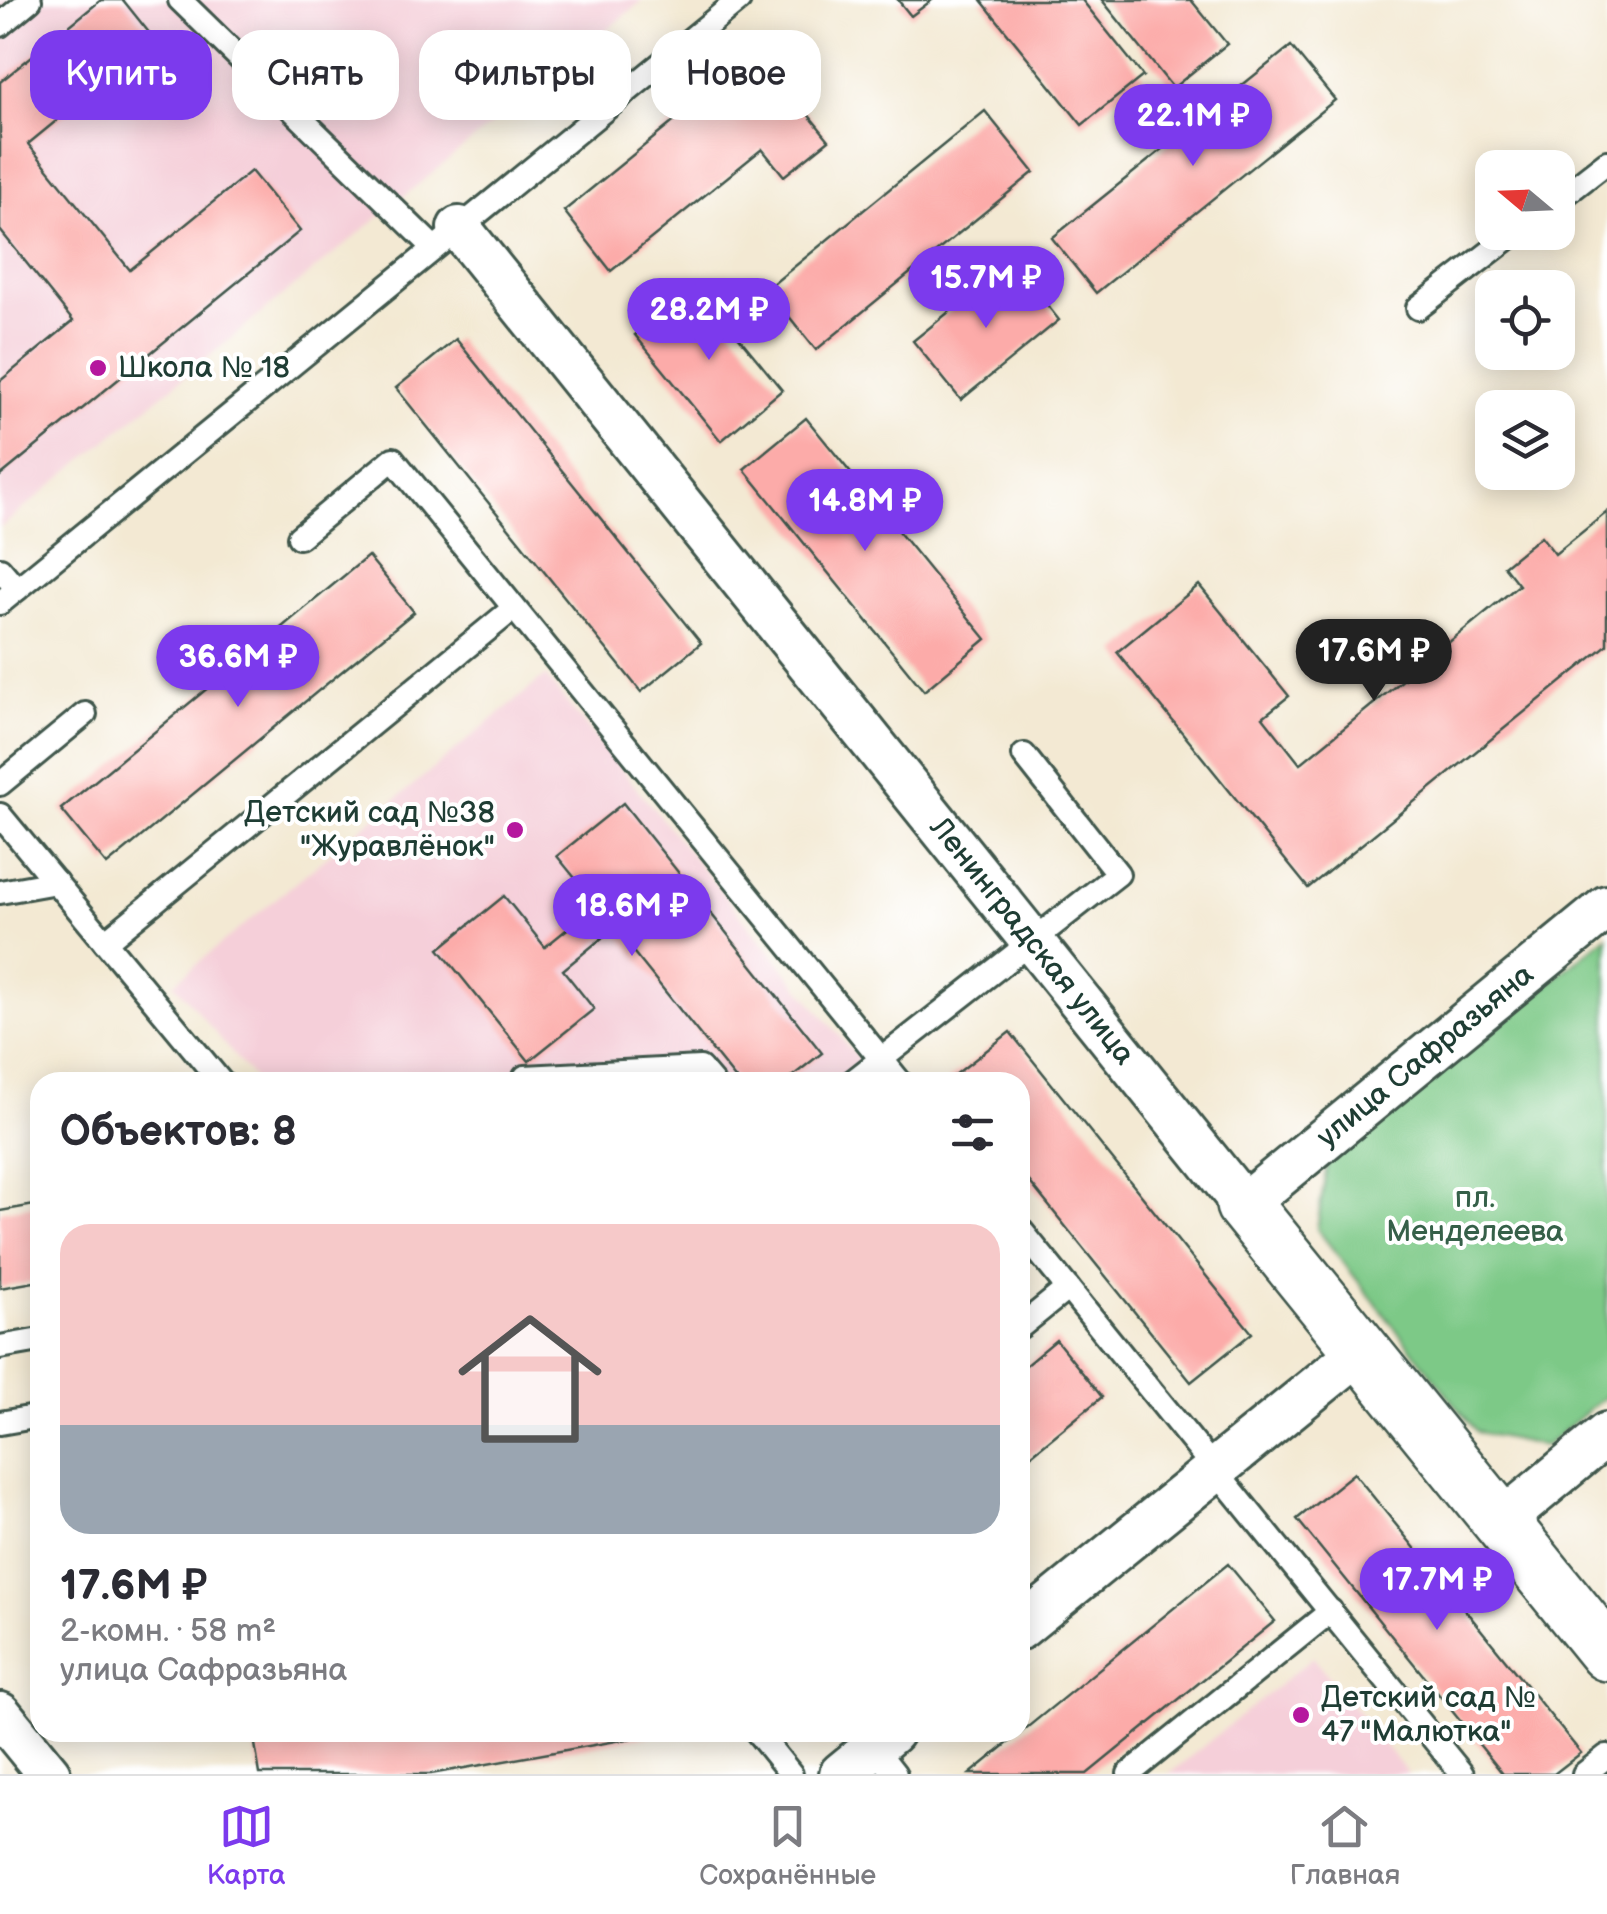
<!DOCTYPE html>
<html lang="ru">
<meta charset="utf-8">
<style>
body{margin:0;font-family:"Balsamiq Sans",sans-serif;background:#f2f2f3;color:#2b2b33;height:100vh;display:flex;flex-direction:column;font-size:38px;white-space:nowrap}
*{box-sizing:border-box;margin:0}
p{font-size:32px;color:#7c7c81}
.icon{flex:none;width:55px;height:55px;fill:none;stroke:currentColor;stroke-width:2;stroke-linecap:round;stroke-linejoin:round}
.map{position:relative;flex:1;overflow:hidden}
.details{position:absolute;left:30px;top:1072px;width:1000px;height:670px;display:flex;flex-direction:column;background:#fff;border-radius:30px;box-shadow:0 5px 25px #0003}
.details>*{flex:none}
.hud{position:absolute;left:30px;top:30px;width:1000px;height:90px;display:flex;gap:20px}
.needle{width:65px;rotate:289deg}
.tools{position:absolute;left:1475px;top:150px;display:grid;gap:20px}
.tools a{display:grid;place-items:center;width:100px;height:100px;border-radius:20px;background:#fff;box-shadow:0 5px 25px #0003;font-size:50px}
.price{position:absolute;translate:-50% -85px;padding:0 22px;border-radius:35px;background:#7c3aed;color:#fff;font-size:32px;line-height:65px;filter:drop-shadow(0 2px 5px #0008)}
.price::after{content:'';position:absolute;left:50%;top:60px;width:30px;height:22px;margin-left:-15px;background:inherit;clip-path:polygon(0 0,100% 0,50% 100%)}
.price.active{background:#222;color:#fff}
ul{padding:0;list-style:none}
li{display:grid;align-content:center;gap:20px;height:530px;padding:0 30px}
li span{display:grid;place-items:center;height:310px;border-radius:30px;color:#555}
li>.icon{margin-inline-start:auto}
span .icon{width:180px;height:180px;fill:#fffc;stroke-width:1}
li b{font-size:42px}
h2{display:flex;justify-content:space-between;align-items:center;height:120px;padding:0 30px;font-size:42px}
.chip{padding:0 35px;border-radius:30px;background:#fff;box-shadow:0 5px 25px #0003;font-size:35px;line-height:90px}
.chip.active{background:#7c3aed;color:#fff}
.menu{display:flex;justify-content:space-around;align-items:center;height:140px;border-top:2px solid #e1e1e2;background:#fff;font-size:28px;color:#7c7c81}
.menu a{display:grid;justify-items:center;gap:5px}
.menu .active{color:#7c3aed}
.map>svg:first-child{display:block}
.built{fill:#f5cfd9}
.green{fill:#7dc987;stroke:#4e835e;stroke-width:2.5}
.building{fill:#fcaba9}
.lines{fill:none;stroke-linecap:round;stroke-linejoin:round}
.service-casing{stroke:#3f574c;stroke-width:28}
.minor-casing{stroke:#3f574c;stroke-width:48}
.tertiary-casing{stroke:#3f574c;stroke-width:60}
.service{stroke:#fff;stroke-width:22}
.minor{stroke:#fff;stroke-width:42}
.tertiary{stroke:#fff;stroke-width:55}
.poi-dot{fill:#b5179e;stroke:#fff;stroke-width:4}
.labels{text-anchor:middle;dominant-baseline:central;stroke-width:8;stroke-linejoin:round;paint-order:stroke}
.poi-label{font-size:30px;fill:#1f3d34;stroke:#fff;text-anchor:start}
.street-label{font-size:30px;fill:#1f3d34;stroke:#fff}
.park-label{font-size:30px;fill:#366049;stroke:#fff}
</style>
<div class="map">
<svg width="1607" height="1774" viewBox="0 0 1607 1774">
<rect width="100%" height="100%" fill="#fff"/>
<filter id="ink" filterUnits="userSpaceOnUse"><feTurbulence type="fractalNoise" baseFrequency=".01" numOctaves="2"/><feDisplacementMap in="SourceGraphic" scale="20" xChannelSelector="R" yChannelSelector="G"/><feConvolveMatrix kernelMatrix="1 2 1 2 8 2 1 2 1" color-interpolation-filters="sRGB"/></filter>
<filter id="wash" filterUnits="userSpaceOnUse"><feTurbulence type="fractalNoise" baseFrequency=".0048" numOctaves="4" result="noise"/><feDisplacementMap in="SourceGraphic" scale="40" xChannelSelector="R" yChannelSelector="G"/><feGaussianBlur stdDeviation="2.25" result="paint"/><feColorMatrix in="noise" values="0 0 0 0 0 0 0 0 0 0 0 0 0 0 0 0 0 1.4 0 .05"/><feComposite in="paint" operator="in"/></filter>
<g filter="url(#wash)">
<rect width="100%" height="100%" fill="#f3e9d3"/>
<g class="built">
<polygon points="0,0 643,0 0,528"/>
<polygon points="545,676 877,1082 256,1082 174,983"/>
<polygon points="1313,1657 1408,1774 1169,1774"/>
</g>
<polygon class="green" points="1607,936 1607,1395 1545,1446 1477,1432 1317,1229 1327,1164"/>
<g id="blocks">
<g class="building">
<polygon points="101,0 123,0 155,40 28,144 130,270 251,171 300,231 0,476 0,381 73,321 0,230 0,82"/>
<polygon points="898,0 932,0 911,16"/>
<polygon points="981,0 1082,0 1143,76 1082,125"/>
<polygon points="1102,0 1191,0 1227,44 1173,88"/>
<polygon points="1291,46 1335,100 1096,293 1052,238"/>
<polygon points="758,53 829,140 784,176 762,149 611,271 564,211"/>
<polygon points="985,111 1034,172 816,350 767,289"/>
<polygon points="1012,261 1059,320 961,400 913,341"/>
<polygon points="696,285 782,390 721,441 635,335"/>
<polygon points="456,339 701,643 641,692 396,388"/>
<polygon points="806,418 986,639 924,691 744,469"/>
<polygon points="1607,512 1607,645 1308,888 1117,652 1199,585 1289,696 1263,717 1300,764 1519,585 1504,566 1541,536 1555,554"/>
<polygon points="368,556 414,612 107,865 61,809"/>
<polygon points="623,803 822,1053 785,1082 738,1082 614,928 563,970 594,1009 529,1061 439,949 504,896 545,947 597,905 557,856"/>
<polygon points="1010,1032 1252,1333 1191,1382 1020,1170 1020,1082 946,1082"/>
<polygon points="40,1204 40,1281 0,1288 0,1211"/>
<polygon points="1056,1340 1102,1397 1020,1464 1020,1370"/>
<polygon points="1354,1473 1581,1753 1554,1774 1503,1774 1297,1519"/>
<polygon points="1228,1564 1275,1621 1087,1774 970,1774"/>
<polygon points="253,1732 656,1732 656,1734 431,1774 260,1774"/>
</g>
</g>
</g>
<g filter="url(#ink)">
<use href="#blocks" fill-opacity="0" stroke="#3f574c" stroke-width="2.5"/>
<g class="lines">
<g class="service-casing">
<g id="service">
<polyline points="180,0 434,248"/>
<polyline points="0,25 30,0"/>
<polyline points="1558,200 1607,162"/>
<polyline points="1418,308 1516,232"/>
<polyline points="299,537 393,459 900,1082"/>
<polyline points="0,569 17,589"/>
<polyline points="0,603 739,0"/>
<polyline points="0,784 85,714"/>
<polyline points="0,815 221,1082"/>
<polyline points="0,892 56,882"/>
<polyline points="105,942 514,608"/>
<polyline points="525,1077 700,1068 712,1082"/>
<polyline points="852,1082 1118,874 1024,755"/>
<polyline points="1020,1229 1462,1774"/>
<polyline points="1020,1327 1068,1288"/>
<polyline points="0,1347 40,1340"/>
<polyline points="0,1423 40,1416"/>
<polyline points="757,1732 791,1774"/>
<polyline points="874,1747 895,1774"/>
<polyline points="1129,1774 1331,1611"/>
<polyline points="1584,1774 1607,1756"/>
</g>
</g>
<g class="minor-casing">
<g id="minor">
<path id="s1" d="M459 228 1244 1205 1607 907"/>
<polyline points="1501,1522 1607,1434"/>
<polyline points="1020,1628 1362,1350"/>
<polyline points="0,1714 49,1774"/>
<polyline points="841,1774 892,1732"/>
</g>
</g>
<g class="tertiary-casing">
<polyline id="tertiary" points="1244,1205 1607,1653"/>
</g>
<use href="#service" class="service"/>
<use href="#minor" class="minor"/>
<use href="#tertiary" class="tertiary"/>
</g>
</g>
<g class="poi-dot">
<circle cx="98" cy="368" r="10"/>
<circle cx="515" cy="830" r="10"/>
<circle cx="1301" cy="1715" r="10"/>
</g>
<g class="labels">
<g class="poi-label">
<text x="118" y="368">Школа № 18</text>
<text x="495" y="813" text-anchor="end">Детский сад №38<tspan x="495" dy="34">"Журавлёнок"</tspan></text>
<text x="1321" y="1698">Детский сад №<tspan x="1321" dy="34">47 "Малютка"</tspan></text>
</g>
<g class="street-label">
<text stroke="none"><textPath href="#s1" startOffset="915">Ленинградская улица</textPath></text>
<text stroke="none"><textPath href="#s1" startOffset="1488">улица Сафразьяна</textPath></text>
</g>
<g class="park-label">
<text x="1475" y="1198">пл.<tspan x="1475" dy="34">Менделеева</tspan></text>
</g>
</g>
</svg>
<div class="tools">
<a><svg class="needle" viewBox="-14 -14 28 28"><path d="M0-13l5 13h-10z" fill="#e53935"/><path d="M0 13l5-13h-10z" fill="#7c7c81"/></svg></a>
<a><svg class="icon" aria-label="locate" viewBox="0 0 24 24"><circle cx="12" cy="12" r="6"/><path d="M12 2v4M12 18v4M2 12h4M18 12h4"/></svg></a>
<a><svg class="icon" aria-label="layers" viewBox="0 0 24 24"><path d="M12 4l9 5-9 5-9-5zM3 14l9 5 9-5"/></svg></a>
</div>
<b class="price" style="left:1193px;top:169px">22.1M ₽</b>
<b class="price" style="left:986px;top:331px">15.7M ₽</b>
<b class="price" style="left:709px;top:363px">28.2M ₽</b>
<b class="price" style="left:865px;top:554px">14.8M ₽</b>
<b class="price active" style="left:1374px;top:704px">17.6M ₽</b>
<b class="price" style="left:238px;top:710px">36.6M ₽</b>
<b class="price" style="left:632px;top:959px">18.6M ₽</b>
<b class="price" style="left:1437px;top:1633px">17.7M ₽</b>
<div class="hud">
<a class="chip active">Купить</a>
<a class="chip">Снять</a>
<a class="chip">Фильтры</a>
<a class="chip">Новое</a>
</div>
<section class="details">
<h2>Объектов: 8<svg class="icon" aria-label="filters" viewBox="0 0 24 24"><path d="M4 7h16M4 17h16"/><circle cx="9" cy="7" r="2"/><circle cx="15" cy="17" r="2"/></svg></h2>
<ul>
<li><span style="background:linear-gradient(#f6c9c9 65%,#9aa5b1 0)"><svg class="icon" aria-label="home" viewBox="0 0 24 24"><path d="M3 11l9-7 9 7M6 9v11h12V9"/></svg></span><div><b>17.6M ₽</b><p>2-комн. · 58 m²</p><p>улица Сафразьяна</p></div></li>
</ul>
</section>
</div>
<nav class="menu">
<a class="active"><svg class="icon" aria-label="map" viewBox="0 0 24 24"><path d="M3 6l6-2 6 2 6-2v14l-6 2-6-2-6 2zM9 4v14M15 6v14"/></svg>Карта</a>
<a><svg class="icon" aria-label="saved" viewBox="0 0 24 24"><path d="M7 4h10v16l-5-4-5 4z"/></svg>Сохранённые</a>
<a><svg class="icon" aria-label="home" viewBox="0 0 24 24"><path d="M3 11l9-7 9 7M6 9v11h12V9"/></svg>Главная</a>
</nav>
